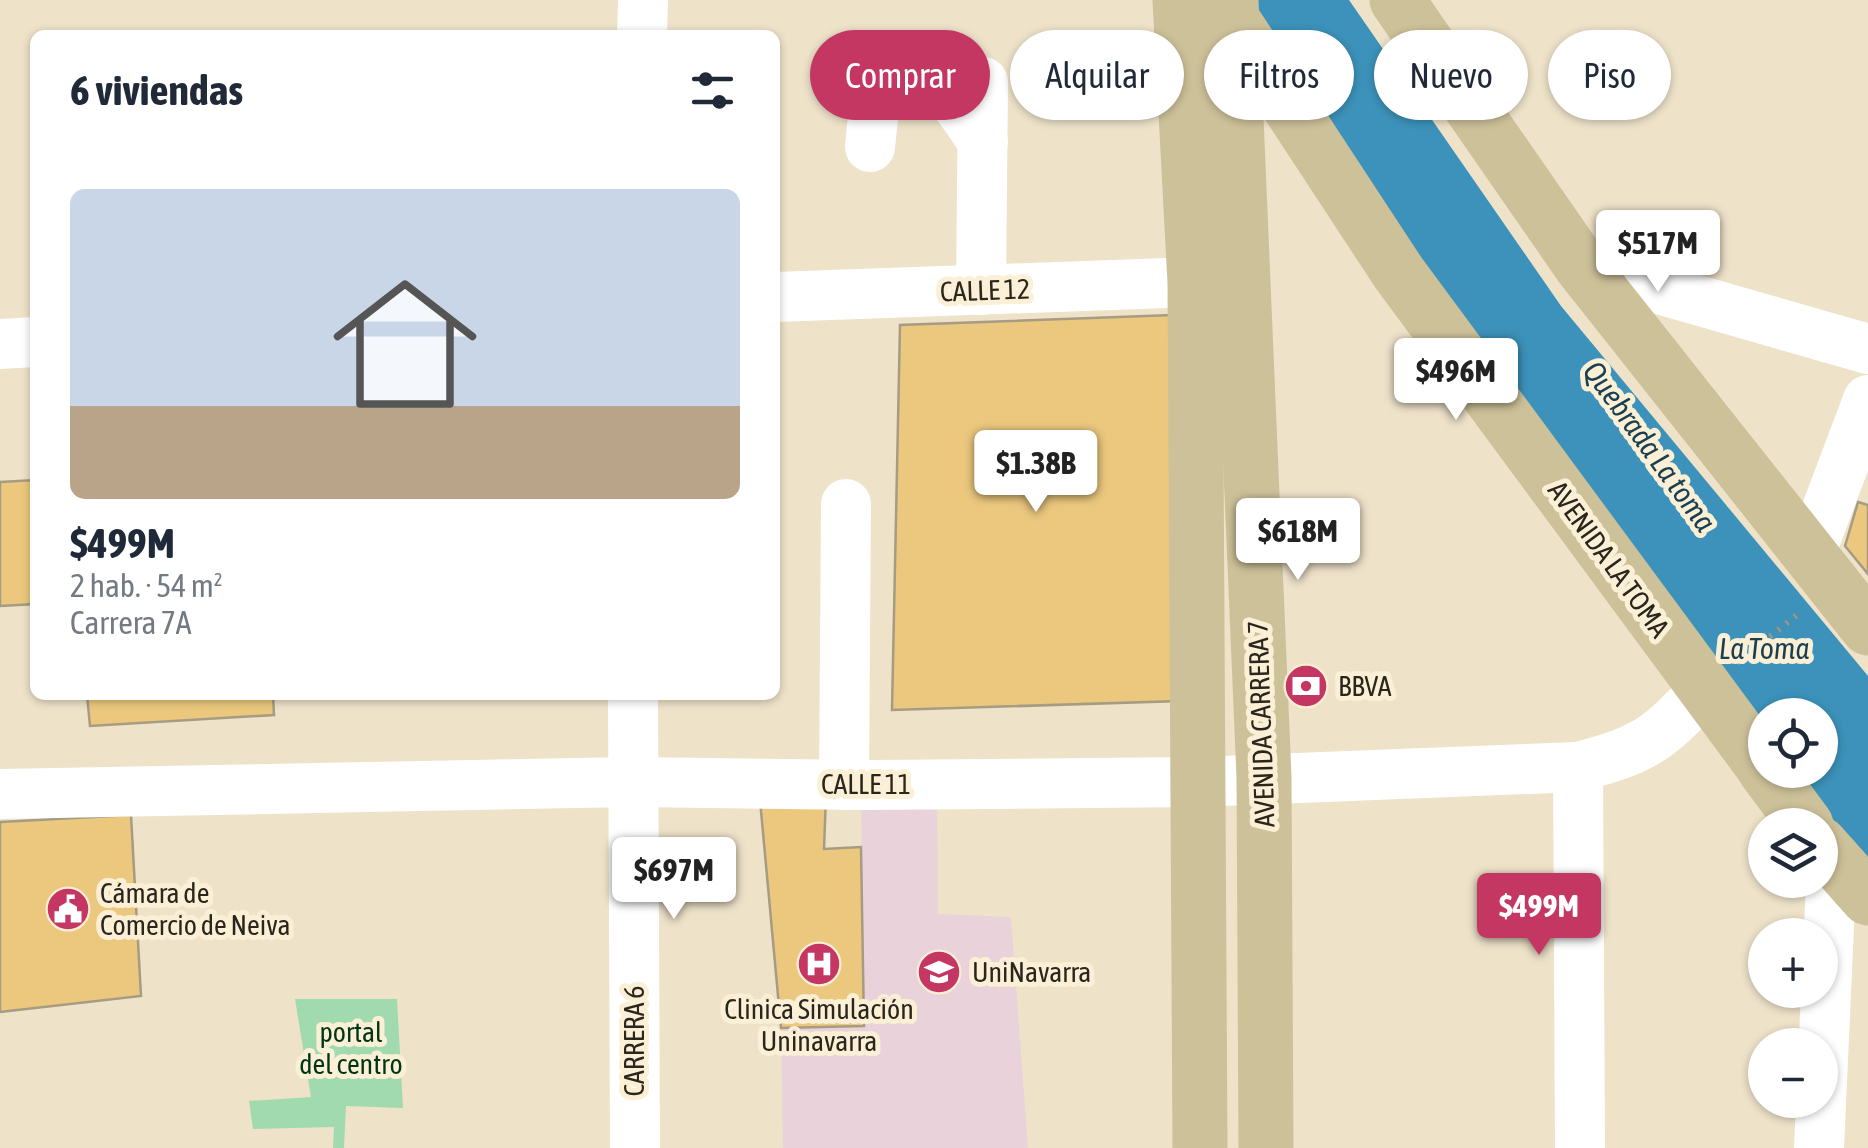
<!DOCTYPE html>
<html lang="es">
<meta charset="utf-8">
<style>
body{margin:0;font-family:"Asap Condensed",sans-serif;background:#f6f6f7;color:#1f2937;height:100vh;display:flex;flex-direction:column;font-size:38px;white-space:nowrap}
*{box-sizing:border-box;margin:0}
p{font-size:32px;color:#747a83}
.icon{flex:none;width:55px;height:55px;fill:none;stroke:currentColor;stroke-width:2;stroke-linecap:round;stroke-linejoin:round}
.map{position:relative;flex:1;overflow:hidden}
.details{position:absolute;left:30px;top:30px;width:750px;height:670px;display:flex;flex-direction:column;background:#fff;border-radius:15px;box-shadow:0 2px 8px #0004}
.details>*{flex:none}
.hud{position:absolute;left:810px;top:30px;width:908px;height:90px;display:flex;gap:20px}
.buttons{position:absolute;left:1748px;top:698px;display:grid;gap:20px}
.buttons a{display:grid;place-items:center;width:90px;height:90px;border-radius:50%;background:#fff;box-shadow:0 2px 8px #0004;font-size:50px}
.price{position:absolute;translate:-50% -85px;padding:0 22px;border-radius:10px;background:#fff;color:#222;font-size:32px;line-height:65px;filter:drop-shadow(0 2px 5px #0008)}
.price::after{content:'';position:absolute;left:50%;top:60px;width:30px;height:22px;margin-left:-15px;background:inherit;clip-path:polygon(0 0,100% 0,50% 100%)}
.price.selected{background:#c53763;color:#fff}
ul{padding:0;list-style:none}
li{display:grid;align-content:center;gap:20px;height:530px;padding:0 40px}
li+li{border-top:2px solid #e0e1e3}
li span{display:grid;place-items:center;height:310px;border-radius:15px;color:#555}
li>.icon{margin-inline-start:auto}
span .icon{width:180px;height:180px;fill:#fffc;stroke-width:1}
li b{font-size:42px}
h2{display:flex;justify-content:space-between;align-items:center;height:120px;padding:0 40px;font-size:42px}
.chip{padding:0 35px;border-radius:45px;background:#fff;box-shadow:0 2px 8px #0004;font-size:35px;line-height:90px}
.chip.selected{background:#c53763;color:#fff}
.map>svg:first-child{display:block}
.education{fill:#ead2db}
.green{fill:#a1daaf}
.water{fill:#3c92ba}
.building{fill:#ebc87e;stroke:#a69b83;stroke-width:2.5}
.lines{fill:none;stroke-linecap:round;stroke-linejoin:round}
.path{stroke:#9d9481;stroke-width:6;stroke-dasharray:2.5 8;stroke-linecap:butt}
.minor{stroke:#fff;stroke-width:50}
.major{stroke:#cdc199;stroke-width:55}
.labels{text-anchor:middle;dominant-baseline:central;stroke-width:10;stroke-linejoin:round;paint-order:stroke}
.street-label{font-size:28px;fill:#2b261d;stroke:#fbefd6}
.poi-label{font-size:28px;fill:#2b261d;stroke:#fbefd6;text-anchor:start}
.park-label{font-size:28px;fill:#003616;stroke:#fbefd6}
.water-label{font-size:30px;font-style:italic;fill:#1a3f51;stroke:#fbefd6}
</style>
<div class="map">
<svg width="1868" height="1148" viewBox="0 0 1868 1148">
<rect width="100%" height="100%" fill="#eee2c9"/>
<polygon class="education" points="937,795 938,914 1011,917 1028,1148 783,1148 781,1028 864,1026 861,796"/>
<polygon class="green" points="295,999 397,999 403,1108 346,1106 344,1148 333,1148 334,1127 253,1129 249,1101 311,1097"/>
<polygon class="water" points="1238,0 1349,0 1561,306 1868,676 1868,859 1788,770 1820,770 1820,715 1765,715 1765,744"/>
<g class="building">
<polygon points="1172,315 1180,701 892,710 900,325"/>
<polygon points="35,480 35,604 0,606 0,482"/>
<polygon points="1858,502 1868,505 1868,574 1845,546"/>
<polygon points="87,695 273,695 274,715 90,726"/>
<polygon points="826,796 824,849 861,847 864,1026 781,1028 760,800"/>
<polygon points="131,815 141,996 0,1012 0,822"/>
</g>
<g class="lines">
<polyline class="path" points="1737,663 1802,611"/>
<g class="minor">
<polyline points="642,35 643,0"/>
<path d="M870 147 876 88C881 84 889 76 895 73 934 59 965 117 983 142"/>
<polyline points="1582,267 1868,349"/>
<polyline points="981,290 983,82"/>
<polyline points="775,297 1195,282"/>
<polyline points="0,344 35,342"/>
<polyline points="1810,554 1868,400"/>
<polyline points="633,695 635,1148"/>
<polyline points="1578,767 1580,1148"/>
<polyline points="844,785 846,504"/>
<path d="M0 794 633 782 868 785 1197 782 1578 767C1646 749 1657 740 1705 689"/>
<polyline points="1819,1148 1832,860"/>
</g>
<g class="major">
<polyline points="1180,0 1195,282 1200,1148"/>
<polyline points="1231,0 1264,777 1266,1148"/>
<polyline points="1397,0 1582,267 1868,628"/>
<polyline points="1234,22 1398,272 1765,769"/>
<polyline points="1765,770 1806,825"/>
<polyline points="1820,844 1868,898"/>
</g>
</g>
<defs>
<g id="bank-disc" transform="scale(2.25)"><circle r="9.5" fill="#c53763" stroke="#fbefd6"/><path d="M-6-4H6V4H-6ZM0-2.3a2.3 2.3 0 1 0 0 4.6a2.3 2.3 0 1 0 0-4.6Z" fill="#fff"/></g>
<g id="civic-disc" transform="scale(2.25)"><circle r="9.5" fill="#c53763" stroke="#fbefd6"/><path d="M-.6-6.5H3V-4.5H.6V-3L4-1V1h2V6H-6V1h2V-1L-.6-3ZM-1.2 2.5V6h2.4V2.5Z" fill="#fff"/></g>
<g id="hospital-disc" transform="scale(2.25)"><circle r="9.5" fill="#c53763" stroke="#fbefd6"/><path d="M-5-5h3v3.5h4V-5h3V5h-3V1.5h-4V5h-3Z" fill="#fff"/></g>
<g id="university-disc" transform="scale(2.25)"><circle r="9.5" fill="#c53763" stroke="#fbefd6"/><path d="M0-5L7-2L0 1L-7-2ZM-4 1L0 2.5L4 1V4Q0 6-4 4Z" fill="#fff"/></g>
</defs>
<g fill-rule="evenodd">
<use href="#bank-disc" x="1306" y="686"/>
<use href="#civic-disc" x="68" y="909"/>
<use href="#hospital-disc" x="819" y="964"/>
<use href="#university-disc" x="939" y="972"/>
</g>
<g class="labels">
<g class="street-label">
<text transform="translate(985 290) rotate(-2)">CALLE 12</text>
<text transform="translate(1609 559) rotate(54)">AVENIDA LA TOMA</text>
<text transform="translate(1261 724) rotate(-92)">AVENIDA CARRERA 7</text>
<text x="866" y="784">CALLE 11</text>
<text transform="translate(634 1041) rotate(-90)">CARRERA 6</text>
</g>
<g class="poi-label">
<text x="1338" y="686">BBVA</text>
<text x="100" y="893">Cámara de<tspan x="100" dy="32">Comercio de Neiva</tspan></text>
<text x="972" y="972">UniNavarra</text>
<text x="819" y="1009" text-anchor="middle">Clinica Simulación<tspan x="819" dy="32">Uninavarra</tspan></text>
</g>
<g class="park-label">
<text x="351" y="1032">portal<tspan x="351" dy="32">del centro</tspan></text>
</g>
<g class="water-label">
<text transform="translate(1650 446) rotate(54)">Quebrada La toma</text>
<text x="1764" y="648">La Toma</text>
</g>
</g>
</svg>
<div class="buttons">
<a><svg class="icon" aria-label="locate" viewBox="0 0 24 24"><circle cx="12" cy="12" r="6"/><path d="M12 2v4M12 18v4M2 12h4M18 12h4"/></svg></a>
<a><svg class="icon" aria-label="layers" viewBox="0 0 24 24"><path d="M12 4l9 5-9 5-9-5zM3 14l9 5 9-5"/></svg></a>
<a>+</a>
<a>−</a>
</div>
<b class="price" style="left:1658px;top:295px">$517M</b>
<b class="price" style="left:1456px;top:423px">$496M</b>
<b class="price" style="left:1036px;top:515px">$1.38B</b>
<b class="price" style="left:1298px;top:583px">$618M</b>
<b class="price" style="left:674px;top:922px">$697M</b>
<b class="price selected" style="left:1539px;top:958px">$499M</b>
<div class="hud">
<a class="chip selected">Comprar</a>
<a class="chip">Alquilar</a>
<a class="chip">Filtros</a>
<a class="chip">Nuevo</a>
<a class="chip">Piso</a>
</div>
<section class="details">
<h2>6 viviendas<svg class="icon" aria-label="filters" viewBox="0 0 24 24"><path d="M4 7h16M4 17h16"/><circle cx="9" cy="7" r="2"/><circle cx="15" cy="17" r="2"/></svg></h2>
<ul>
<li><span style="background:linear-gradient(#c9d6e8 70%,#b9a48a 0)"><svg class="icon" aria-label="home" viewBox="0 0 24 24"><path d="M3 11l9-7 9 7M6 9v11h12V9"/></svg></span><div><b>$499M</b><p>2 hab. · 54 m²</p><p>Carrera 7A</p></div></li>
</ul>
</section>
</div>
